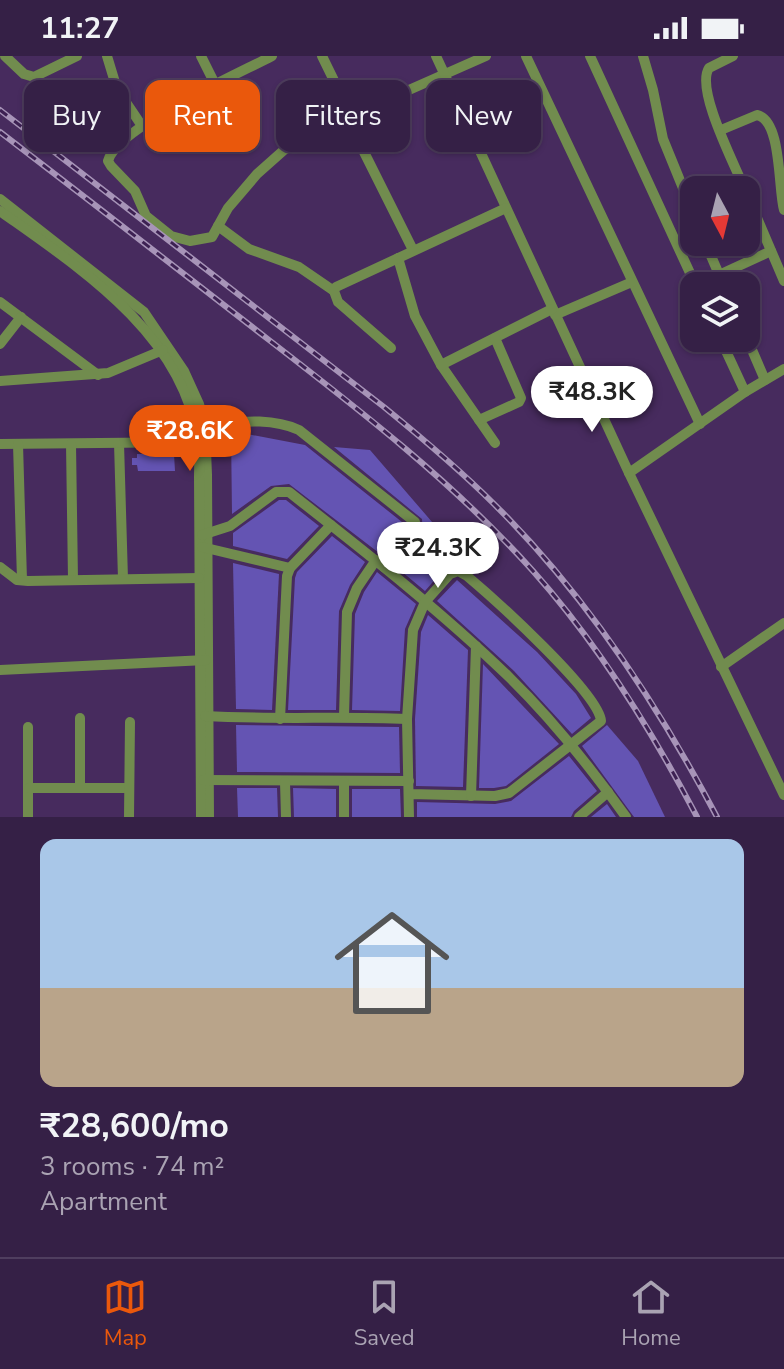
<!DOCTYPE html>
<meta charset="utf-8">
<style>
body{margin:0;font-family:"Nunito Sans",sans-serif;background:#3d284d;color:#f1f3f6;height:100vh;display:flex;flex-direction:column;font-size:30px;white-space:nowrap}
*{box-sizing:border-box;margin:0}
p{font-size:26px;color:#aaa3b3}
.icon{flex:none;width:44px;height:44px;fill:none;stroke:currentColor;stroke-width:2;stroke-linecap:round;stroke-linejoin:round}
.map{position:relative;height:761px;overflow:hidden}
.panel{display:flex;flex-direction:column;background:#352046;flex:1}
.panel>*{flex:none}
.top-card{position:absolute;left:24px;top:24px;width:736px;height:72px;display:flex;gap:16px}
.needle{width:52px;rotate:173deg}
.controls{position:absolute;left:680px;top:120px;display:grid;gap:16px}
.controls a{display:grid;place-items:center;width:80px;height:80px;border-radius:16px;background:#352046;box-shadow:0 2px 6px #0004,0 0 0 2px #4f3e5f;font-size:40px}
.price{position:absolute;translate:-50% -68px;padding:0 18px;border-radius:28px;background:#fff;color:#222;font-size:26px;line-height:52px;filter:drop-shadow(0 2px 4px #0008)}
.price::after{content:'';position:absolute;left:50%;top:48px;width:24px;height:18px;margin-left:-12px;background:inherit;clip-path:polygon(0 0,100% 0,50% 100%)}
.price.on{background:#ea580c;color:#fff}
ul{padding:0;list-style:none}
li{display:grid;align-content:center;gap:16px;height:424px;padding:0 40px}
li+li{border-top:2px solid #4f3e5f}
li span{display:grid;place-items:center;height:248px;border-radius:16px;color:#555}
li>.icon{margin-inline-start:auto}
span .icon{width:144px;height:144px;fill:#fffc;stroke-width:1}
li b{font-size:34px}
.chip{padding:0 28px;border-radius:16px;background:#352046;box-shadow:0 2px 6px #0004,0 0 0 2px #4f3e5f;font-size:28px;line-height:72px}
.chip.on{background:#ea580c;color:#fff}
.status{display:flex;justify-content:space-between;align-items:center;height:56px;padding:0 40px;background:#352046;direction:ltr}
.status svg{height:22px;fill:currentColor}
.menu{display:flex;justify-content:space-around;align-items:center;height:112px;border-top:2px solid #4f3e5f;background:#352046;font-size:22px;color:#aaa3b3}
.menu a{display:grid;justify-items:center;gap:4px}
.menu .on{color:#ea580c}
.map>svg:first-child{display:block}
.building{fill:#6454b3}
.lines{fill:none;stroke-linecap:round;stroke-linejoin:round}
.minor{stroke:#718c4e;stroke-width:10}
.rail-casing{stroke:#a794b8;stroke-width:6}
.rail{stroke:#3d2153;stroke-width:3;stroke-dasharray:9;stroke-linecap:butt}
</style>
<div class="status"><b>11:27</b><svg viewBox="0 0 49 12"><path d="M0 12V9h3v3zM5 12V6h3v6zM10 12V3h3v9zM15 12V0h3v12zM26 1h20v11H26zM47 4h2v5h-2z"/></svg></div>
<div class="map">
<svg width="784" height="761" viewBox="0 0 784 761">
<rect width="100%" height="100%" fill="#472b5e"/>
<g class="building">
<polygon points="231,375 305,389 407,470 408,473 383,500 289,428 271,430 232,458"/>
<polygon points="334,391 370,394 476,517 462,508 455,508 445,512 425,535 395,510 423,479 422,463"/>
<polygon points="137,398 174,398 175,415 138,415 137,409 132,409 132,402 137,402"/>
<polygon points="279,444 286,444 319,470 287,503 233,490 233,477"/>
<polygon points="332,480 365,506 350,529 339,555 336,654 288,654 295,522 297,516"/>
<polygon points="233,507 279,518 272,654 236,653"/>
<polygon points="377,516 416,548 405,573 400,655 352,654 355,558 364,536"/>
<polygon points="457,524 537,596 576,638 591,662 572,678 514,615 437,545"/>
<polygon points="428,559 468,594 463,731 416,730 415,663 421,576"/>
<polygon points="483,608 559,688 506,730 494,732 479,732"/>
<polygon points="236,669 399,671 400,717 237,716"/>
<polygon points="607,669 638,705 665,761 634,761 582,690"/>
<polygon points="569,700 597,735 574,755 571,761 417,761 417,746 495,748 511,745"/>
<polygon points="237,732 277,732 278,761 238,761"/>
<polygon points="293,732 336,733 336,761 294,761"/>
<polygon points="352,733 400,733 401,761 352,761"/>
<polygon points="607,748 616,761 591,761"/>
</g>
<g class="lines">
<g class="minor">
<polyline points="5,0 24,18 34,21 77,0"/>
<polyline points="107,0 117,33 142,70"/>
<polyline points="201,0 215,28"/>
<path d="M272 0C240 17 116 72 108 105L111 110 135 135 146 160 171 180 190 185 212 181 228 152 257 118 284 94 350 60 486 0"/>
<polyline points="322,0 345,47 363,94 413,194"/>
<polyline points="436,0 629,417 784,739"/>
<polyline points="526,0 700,368"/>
<polyline points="590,0 696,230"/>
<polyline points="643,0 653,34 663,83 694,159"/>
<path d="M733 0 709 12C695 33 735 109 745 134"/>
<path d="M721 74 757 59C782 64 778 133 784 154"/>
<polyline points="746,136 784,225"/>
<polyline points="0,143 144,256 184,315 199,348 205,369 207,419 209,761"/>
<path d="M0 155C80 212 183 278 198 384 200 396 199 409 199 421L201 761"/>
<polyline points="218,170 249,193 299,211 334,235"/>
<polyline points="705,186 724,230"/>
<polyline points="398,202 415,260 441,309 495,387"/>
<polyline points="719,219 771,195"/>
<polyline points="0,246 98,319"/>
<polyline points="555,259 632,226"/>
<polyline points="746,280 765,324"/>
<polyline points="720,282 745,336"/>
<polyline points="0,288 21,261"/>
<polyline points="391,292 338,246 334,235 336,231 506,152"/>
<polyline points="441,309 552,253"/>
<polyline points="0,325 108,317 163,294"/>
<polyline points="479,364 519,346 521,342 495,282"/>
<path d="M200 369C233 367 268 360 299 374L415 466 416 476 384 511"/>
<polyline points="119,387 123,523"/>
<polyline points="0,388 199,386"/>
<polyline points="18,388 22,524"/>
<polyline points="71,388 73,524"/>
<polyline points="629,417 745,336 784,313"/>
<path d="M202 479 230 470 276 436H289C364 495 440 554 509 621 552 663 591 712 626 761"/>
<polyline points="202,491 290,512"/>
<polyline points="0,511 17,524 28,525 199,522"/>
<polyline points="721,611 784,567"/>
<polyline points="0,614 206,604"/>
<path d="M205 660C273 664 340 660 407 663"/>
<polyline points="344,660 347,556 357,532 376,504"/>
<polyline points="280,663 287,520 290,512 331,469"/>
<polyline points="28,671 28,761"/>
<polyline points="203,724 409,725"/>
<polyline points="285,726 286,761"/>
<polyline points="80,731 80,662"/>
<polyline points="29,732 128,732"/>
<path d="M409 738 495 740 509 737 601 665C599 637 492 541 467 520L458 515 450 518 425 546 413 574 407 663 409 761"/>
<polyline points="471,740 476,590"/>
<polyline points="129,761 130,666"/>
<polyline points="344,761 344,726"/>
<polyline points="579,761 608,736"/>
</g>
<g class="rail-casing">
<g id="rail">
<path d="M0 54 384 351C422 382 459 413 494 448 586 539 657 647 717 761"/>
<path d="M0 76C90 145 179 214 269 284 361 355 454 427 533 515 599 589 651 673 697 761"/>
</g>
</g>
<use href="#rail" class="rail"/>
</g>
</svg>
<div class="controls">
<a><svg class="needle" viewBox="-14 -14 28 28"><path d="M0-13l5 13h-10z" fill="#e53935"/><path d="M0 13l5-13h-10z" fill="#aaa3b3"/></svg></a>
<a><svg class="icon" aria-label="layers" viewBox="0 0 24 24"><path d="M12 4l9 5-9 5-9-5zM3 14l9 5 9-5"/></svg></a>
</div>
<b class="price" style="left:592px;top:378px">₹48.3K</b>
<b class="price on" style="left:190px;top:417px">₹28.6K</b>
<b class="price" style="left:438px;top:534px">₹24.3K</b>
<div class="top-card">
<a class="chip">Buy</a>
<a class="chip on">Rent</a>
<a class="chip">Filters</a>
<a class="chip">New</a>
</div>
</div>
<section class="panel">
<ul>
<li><span style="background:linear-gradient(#a9c7e8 60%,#b9a48a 0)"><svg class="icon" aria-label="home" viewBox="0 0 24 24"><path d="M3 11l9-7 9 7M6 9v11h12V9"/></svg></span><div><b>₹28,600/mo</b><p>3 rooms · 74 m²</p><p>Apartment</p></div></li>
</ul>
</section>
<nav class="menu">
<a class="on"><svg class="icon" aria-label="map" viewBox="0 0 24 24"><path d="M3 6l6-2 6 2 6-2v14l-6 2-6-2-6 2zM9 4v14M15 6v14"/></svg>Map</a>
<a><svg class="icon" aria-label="saved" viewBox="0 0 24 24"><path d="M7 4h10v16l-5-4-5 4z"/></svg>Saved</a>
<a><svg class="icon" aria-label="home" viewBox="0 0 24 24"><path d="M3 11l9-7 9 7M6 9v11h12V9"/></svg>Home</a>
</nav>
